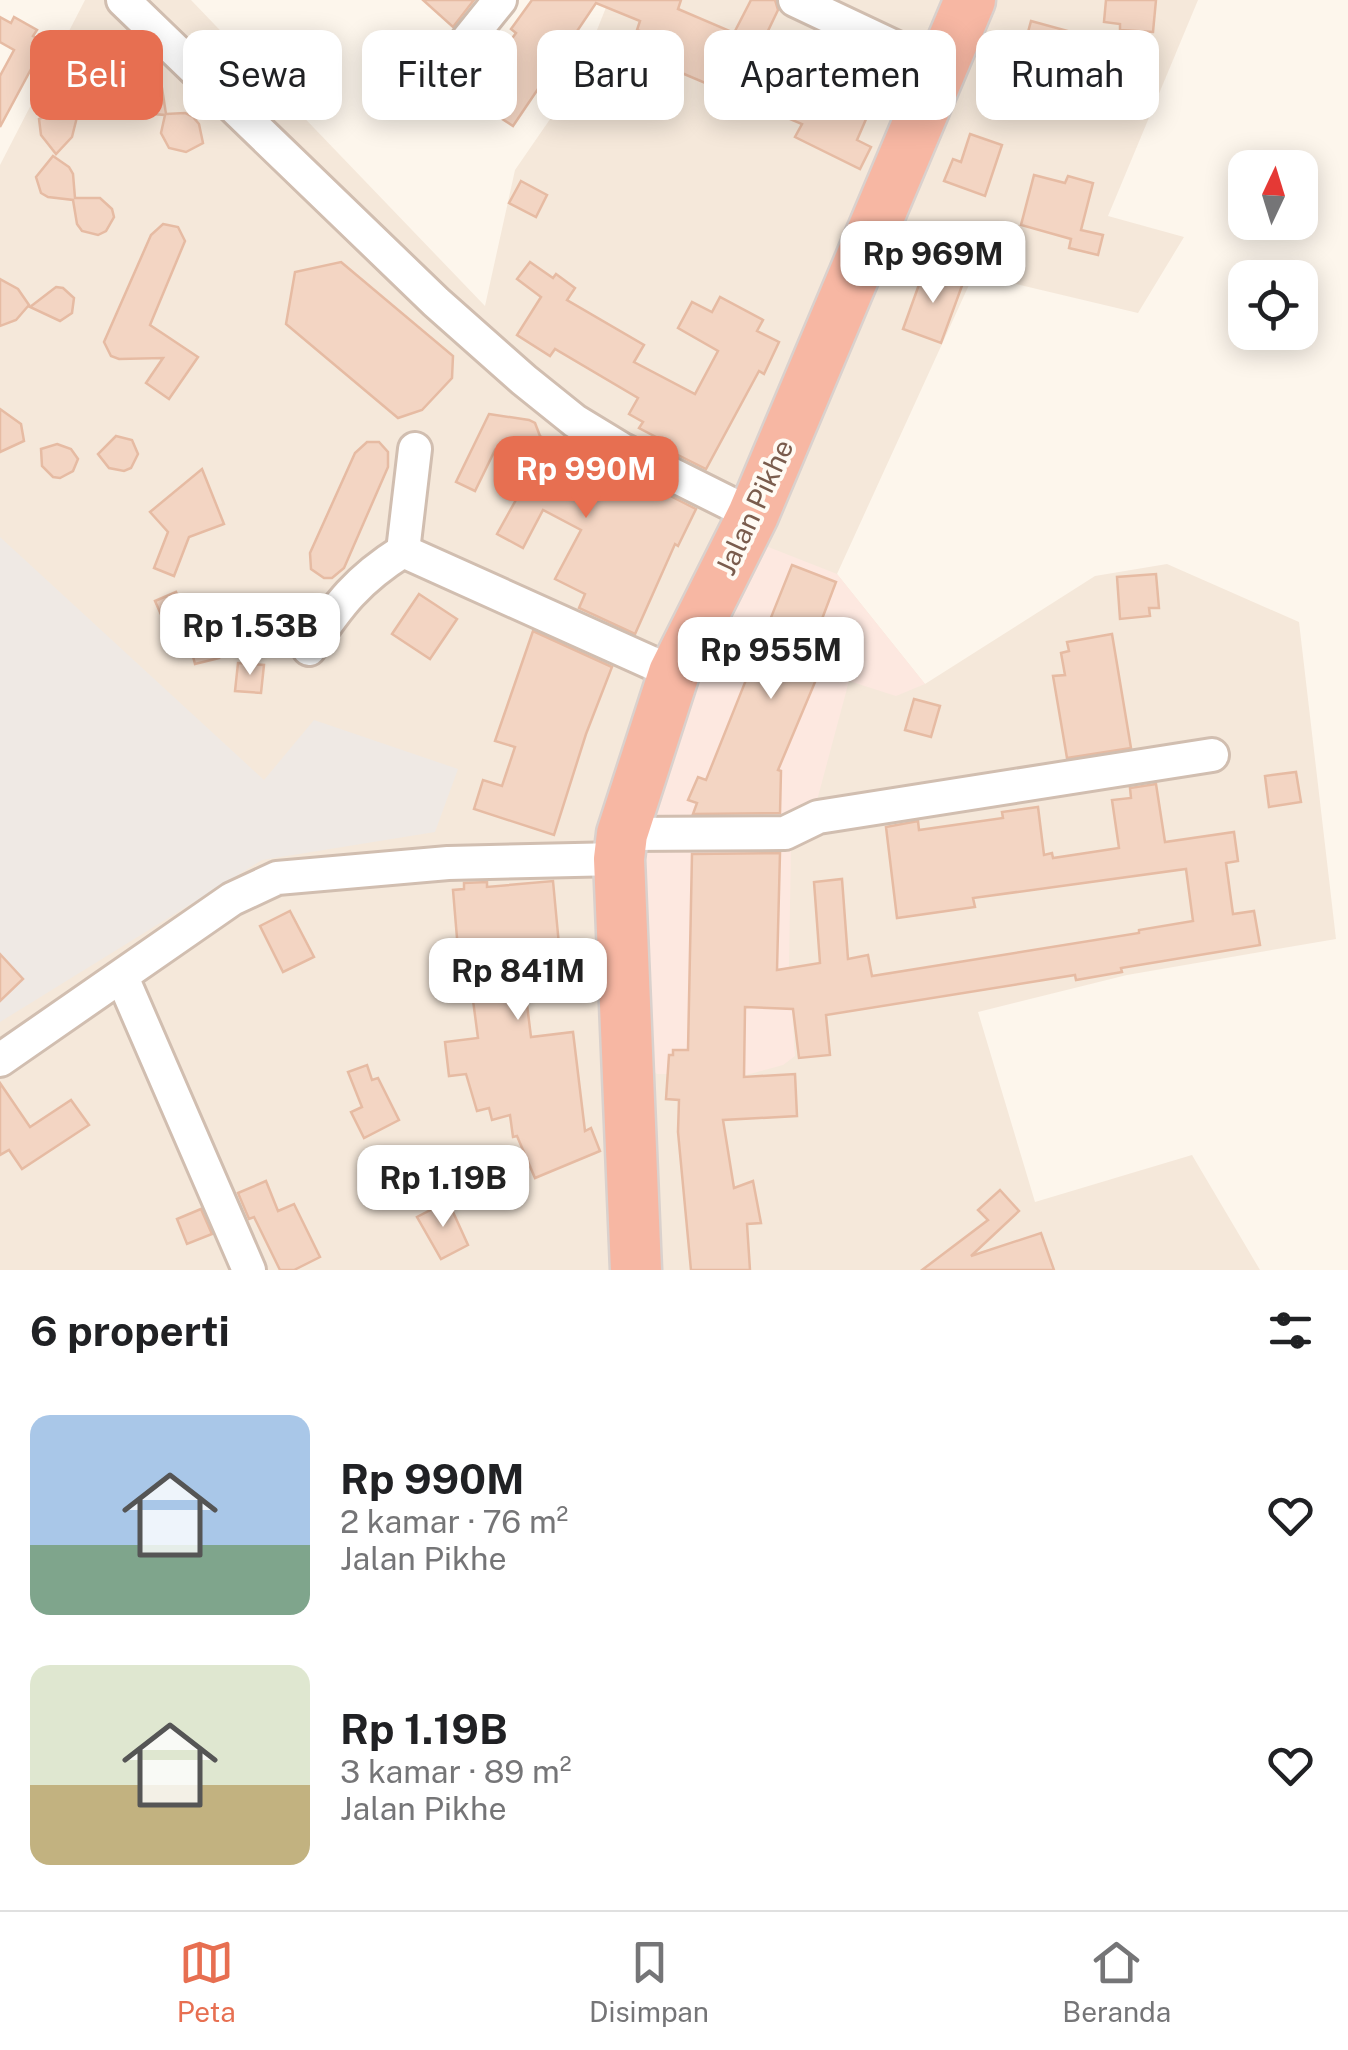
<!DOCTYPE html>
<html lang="id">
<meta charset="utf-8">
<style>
body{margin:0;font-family:"Public Sans",sans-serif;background:#f2f2f2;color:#202124;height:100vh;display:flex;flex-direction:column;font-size:38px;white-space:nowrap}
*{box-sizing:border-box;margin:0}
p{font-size:32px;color:#757577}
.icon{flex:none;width:55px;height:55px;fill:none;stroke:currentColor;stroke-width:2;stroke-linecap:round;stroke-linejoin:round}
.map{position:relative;height:1270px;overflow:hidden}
.details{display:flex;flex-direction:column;background:#fff;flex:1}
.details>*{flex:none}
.guide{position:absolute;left:30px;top:30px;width:1290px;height:90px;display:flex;gap:20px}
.needle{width:65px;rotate:4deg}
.fabs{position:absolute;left:1228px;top:150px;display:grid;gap:20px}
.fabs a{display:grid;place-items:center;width:90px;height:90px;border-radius:20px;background:#fff;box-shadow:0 5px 25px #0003;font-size:50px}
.price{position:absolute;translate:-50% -85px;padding:0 22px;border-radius:20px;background:#fff;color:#222;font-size:32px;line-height:65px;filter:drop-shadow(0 2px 5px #0008)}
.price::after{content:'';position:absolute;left:50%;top:60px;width:30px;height:22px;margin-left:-15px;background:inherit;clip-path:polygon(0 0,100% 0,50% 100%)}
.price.selected{background:#e76f51;color:#fff}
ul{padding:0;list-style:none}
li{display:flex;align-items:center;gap:30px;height:250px;padding:0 30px}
li span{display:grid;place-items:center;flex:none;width:280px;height:200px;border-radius:20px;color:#555}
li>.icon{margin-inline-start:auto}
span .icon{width:120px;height:120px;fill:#fffc;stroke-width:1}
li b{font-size:42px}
h2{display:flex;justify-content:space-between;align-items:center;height:120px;padding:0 30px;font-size:42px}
.tag{padding:0 35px;border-radius:20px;background:#fff;box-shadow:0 5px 25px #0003;font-size:35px;line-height:90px}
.tag.selected{background:#e76f51;color:#fff}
.tab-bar{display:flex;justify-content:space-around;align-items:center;height:140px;border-top:2px solid #e0e0e0;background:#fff;font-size:28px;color:#757577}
.tab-bar a{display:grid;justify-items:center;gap:5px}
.tab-bar .selected{color:#e76f51}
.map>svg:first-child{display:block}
.residential{fill:#f5e8da}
.commercial{fill:#fde8e0}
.industrial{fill:#efe9e4}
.building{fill:#f3d5c3;stroke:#e6bba3;stroke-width:2.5}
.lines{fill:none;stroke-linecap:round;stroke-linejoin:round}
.minor-casing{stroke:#d1beb0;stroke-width:38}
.highway-casing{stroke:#dad1cd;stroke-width:55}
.minor{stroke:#fff;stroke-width:32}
.highway{stroke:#f7b7a3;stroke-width:50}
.labels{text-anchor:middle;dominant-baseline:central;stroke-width:8;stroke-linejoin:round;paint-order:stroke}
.street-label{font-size:28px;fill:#7a5c4d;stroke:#fffaf3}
</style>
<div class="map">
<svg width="1348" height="1270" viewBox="0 0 1348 1270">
<rect width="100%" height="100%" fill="#fdf6ec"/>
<polygon class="residential" points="85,0 191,0 485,306 515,170 577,80 609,0 1198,0 1108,216 1184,237 1138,313 974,274 837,574 925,684 1095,576 1167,564 1299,622 1336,939 1127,975 978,1012 1035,1202 1192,1155 1260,1270 0,1270 0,165"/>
<polygon class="commercial" points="753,541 837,574 925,684 896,696 849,681 815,808 791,844 789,966 795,1056 783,1065 746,1075 657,1074 641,1061 636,871 686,688"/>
<polygon class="industrial" points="0,537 264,780 314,720 458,769 435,832 262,860 0,1022"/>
<g class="building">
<polygon points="423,0 474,0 453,27"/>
<polygon points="532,0 681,0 678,9 734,33 751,0 775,0 778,10 767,33 830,62 839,43 889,66 857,140 871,147 860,169 795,137 802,124 644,57 653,36 637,30 640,21 596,3 513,126 457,90 478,59 491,67 516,33 511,29"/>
<polygon points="1106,0 1156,0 1153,32 1120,30 1120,24 1104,22"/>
<polygon points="0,17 11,23 14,17 37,30 33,36 45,43 0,127 0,76 14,50 0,42"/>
<polygon points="1031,21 1079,34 1061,96 1055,95 1049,113 1019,104 1034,50 1024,47"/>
<polygon points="385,34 418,61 399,83 366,56"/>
<polygon points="594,57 646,82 633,108 581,84"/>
<polygon points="94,74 102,75 123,91 134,80 142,77 157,82 162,88 166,114 185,113 193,117 199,124 203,143 186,152 169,148 161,133 165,115 139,113 121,94 102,109 94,111 76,107 75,88 79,80"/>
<polygon points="54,112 78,113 72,137 56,154 41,135 39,119"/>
<polygon points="970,134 1002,145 985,196 944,181 953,159 961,162"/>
<polygon points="53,156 69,167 73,174 75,198 100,198 112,209 114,217 106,231 98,235 82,231 77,224 73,200 48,197 41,193 36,177"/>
<polygon points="1034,175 1065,183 1068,176 1093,183 1081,230 1103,235 1098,255 1069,248 1071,239 1021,225"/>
<polygon points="521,181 547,195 536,217 509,203"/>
<polygon points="163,224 178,227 185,241 150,325 198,357 169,399 146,383 163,358 119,359 111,356 104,342 151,235"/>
<polygon points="341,262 453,356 452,378 422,410 398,418 286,324 295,272"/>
<polygon points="530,262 553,278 556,274 575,288 567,300 644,345 634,362 695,394 718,351 678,328 692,302 712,312 720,297 763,320 757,331 779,342 764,374 759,371 706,469 672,452 675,447 639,428 643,422 629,414 638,398 555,349 550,356 517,335 541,297 517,279"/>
<polygon points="925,268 963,283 941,343 903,329"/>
<polygon points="0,279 18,289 29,305 16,320 0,326"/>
<polygon points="56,287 63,288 74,298 72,313 60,321 30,307"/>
<polygon points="0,409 21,424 24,441 0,452"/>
<polygon points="489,414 529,420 535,423 540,436 567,450 562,460 631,496 639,480 696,509 678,546 675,544 635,634 579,608 585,594 555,579 581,530 543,510 523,548 497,534 532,471 495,450 475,491 456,482"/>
<polygon points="116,436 132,440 138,454 131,468 124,471 109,468 98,454"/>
<polygon points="367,442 379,442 388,452 388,467 344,568 332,578 324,578 311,569 310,553 355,453"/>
<polygon points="57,444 71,449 78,459 73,471 60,478 53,477 42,466 41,449"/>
<polygon points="202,469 224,524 189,537 174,576 154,568 168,532 150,512"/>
<polygon points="792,565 836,582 822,619 839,625 778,770 781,771 780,813 693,814 697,803 688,800 698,777 706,780"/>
<polygon points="1156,574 1159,608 1149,608 1150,616 1120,619 1117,577"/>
<polygon points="176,592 188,619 167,628 155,601"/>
<polygon points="419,594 457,619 430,659 392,634"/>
<polygon points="211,628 219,658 195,664 187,634"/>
<polygon points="533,631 612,667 586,734 554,835 474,809 483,780 502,786 515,747 495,741"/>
<polygon points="1112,634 1131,748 1067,758 1053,676 1065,675 1061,653 1069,651 1067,642"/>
<polygon points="238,663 264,665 261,693 235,691"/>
<polygon points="914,699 940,706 931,737 905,730"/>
<polygon points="1296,772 1301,802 1269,807 1265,776"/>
<polygon points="1156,784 1165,842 1234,832 1238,861 1226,863 1233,914 1254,911 1260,945 1121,968 1122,972 1076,980 1075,975 826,1015 830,1055 799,1058 793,1009 745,1007 744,1077 795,1074 797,1116 723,1120 734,1188 753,1181 761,1223 747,1224 750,1270 691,1270 678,1132 679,1100 666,1099 669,1055 673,1055 673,1050 688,1050 692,854 780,853 777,970 820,963 814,882 842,879 848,959 868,955 872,976 1139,933 1139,930 1193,921 1186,869 973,898 975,907 897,918 886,827 918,821 919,830 1003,818 1002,812 1038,807 1044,855 1052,853 1053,858 1119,848 1112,800 1131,798 1130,788"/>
<polygon points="553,881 562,977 524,980 531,1037 573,1032 585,1131 591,1128 600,1151 535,1178 517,1136 513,1137 510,1115 492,1120 489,1108 477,1111 466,1074 449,1076 445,1042 478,1038 471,985 461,986 453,890 464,889 464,883 487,882 487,887"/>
<polygon points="290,911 314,957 283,972 260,926"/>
<polygon points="0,954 23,979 0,1001"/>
<polygon points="367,1065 372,1080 378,1078 399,1120 364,1138 351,1112 362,1107 348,1072"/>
<polygon points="0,1083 30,1127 71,1100 89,1125 22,1169 9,1150 0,1155"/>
<polygon points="266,1181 278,1211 294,1204 320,1257 294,1270 280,1270 254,1217 249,1219 238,1193"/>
<polygon points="1000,1190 1019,1211 971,1256 1041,1233 1054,1270 922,1270 988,1220 978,1210"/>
<polygon points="448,1201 468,1245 441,1259 417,1217"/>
<polygon points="201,1209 212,1234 187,1244 177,1219"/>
</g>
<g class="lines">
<g class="minor-casing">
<g id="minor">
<polyline points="123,0 436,302 524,380 575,421 621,449 753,515"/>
<polyline points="795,0 941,69"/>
<polyline points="450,62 500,0"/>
<polyline points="403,551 674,673"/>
<polyline points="403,551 415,449"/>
<path d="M309 649C339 604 357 580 403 551"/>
<polyline points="622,834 785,833 818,817 1212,755"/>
<polyline points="122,977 249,1270"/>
<polyline points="0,1060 232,899 277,878 448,863 619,859"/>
</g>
</g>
<g class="highway-casing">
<polyline id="highway" points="636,1270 619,859 622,834 674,673 753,515 970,0"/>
</g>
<use href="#minor" class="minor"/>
<use href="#highway" class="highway"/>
</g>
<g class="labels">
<g class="street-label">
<text transform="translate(754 507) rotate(-65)">Jalan Pikhe</text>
</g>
</g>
</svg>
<div class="fabs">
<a><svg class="needle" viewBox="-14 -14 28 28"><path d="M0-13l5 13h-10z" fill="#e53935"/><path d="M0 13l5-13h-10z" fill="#757577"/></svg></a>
<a><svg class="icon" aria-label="locate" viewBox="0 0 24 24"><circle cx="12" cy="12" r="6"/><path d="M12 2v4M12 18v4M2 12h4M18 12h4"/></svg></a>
</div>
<b class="price" style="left:933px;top:306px">Rp 969M</b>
<b class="price selected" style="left:586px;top:521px">Rp 990M</b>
<b class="price" style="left:250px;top:678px">Rp 1.53B</b>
<b class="price" style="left:771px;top:702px">Rp 955M</b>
<b class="price" style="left:518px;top:1023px">Rp 841M</b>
<b class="price" style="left:443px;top:1230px">Rp 1.19B</b>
<div class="guide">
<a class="tag selected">Beli</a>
<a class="tag">Sewa</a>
<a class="tag">Filter</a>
<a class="tag">Baru</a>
<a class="tag">Apartemen</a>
<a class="tag">Rumah</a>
</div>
</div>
<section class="details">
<h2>6 properti<svg class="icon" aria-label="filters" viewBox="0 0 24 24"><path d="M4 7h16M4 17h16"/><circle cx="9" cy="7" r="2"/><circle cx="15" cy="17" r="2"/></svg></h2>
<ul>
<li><span style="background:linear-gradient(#a9c7e8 65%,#7fa58c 0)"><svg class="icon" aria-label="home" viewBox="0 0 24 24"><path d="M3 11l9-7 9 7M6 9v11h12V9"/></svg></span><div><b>Rp 990M</b><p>2 kamar · 76 m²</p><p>Jalan Pikhe</p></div><svg class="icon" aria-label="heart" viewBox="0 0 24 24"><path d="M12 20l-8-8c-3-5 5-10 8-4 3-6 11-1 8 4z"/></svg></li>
<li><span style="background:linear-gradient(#dfe7d0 60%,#c2b280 0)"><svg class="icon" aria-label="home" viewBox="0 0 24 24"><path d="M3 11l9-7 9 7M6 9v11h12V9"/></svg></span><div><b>Rp 1.19B</b><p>3 kamar · 89 m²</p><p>Jalan Pikhe</p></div><svg class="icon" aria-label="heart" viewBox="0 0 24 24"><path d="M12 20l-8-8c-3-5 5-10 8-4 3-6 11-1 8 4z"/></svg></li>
</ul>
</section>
<nav class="tab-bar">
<a class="selected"><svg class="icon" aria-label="map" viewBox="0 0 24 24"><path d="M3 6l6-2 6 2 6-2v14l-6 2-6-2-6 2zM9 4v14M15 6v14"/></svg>Peta</a>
<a><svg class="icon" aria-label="saved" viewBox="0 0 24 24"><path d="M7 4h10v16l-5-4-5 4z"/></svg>Disimpan</a>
<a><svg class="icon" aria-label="home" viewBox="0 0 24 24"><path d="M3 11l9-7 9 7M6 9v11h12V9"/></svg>Beranda</a>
</nav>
